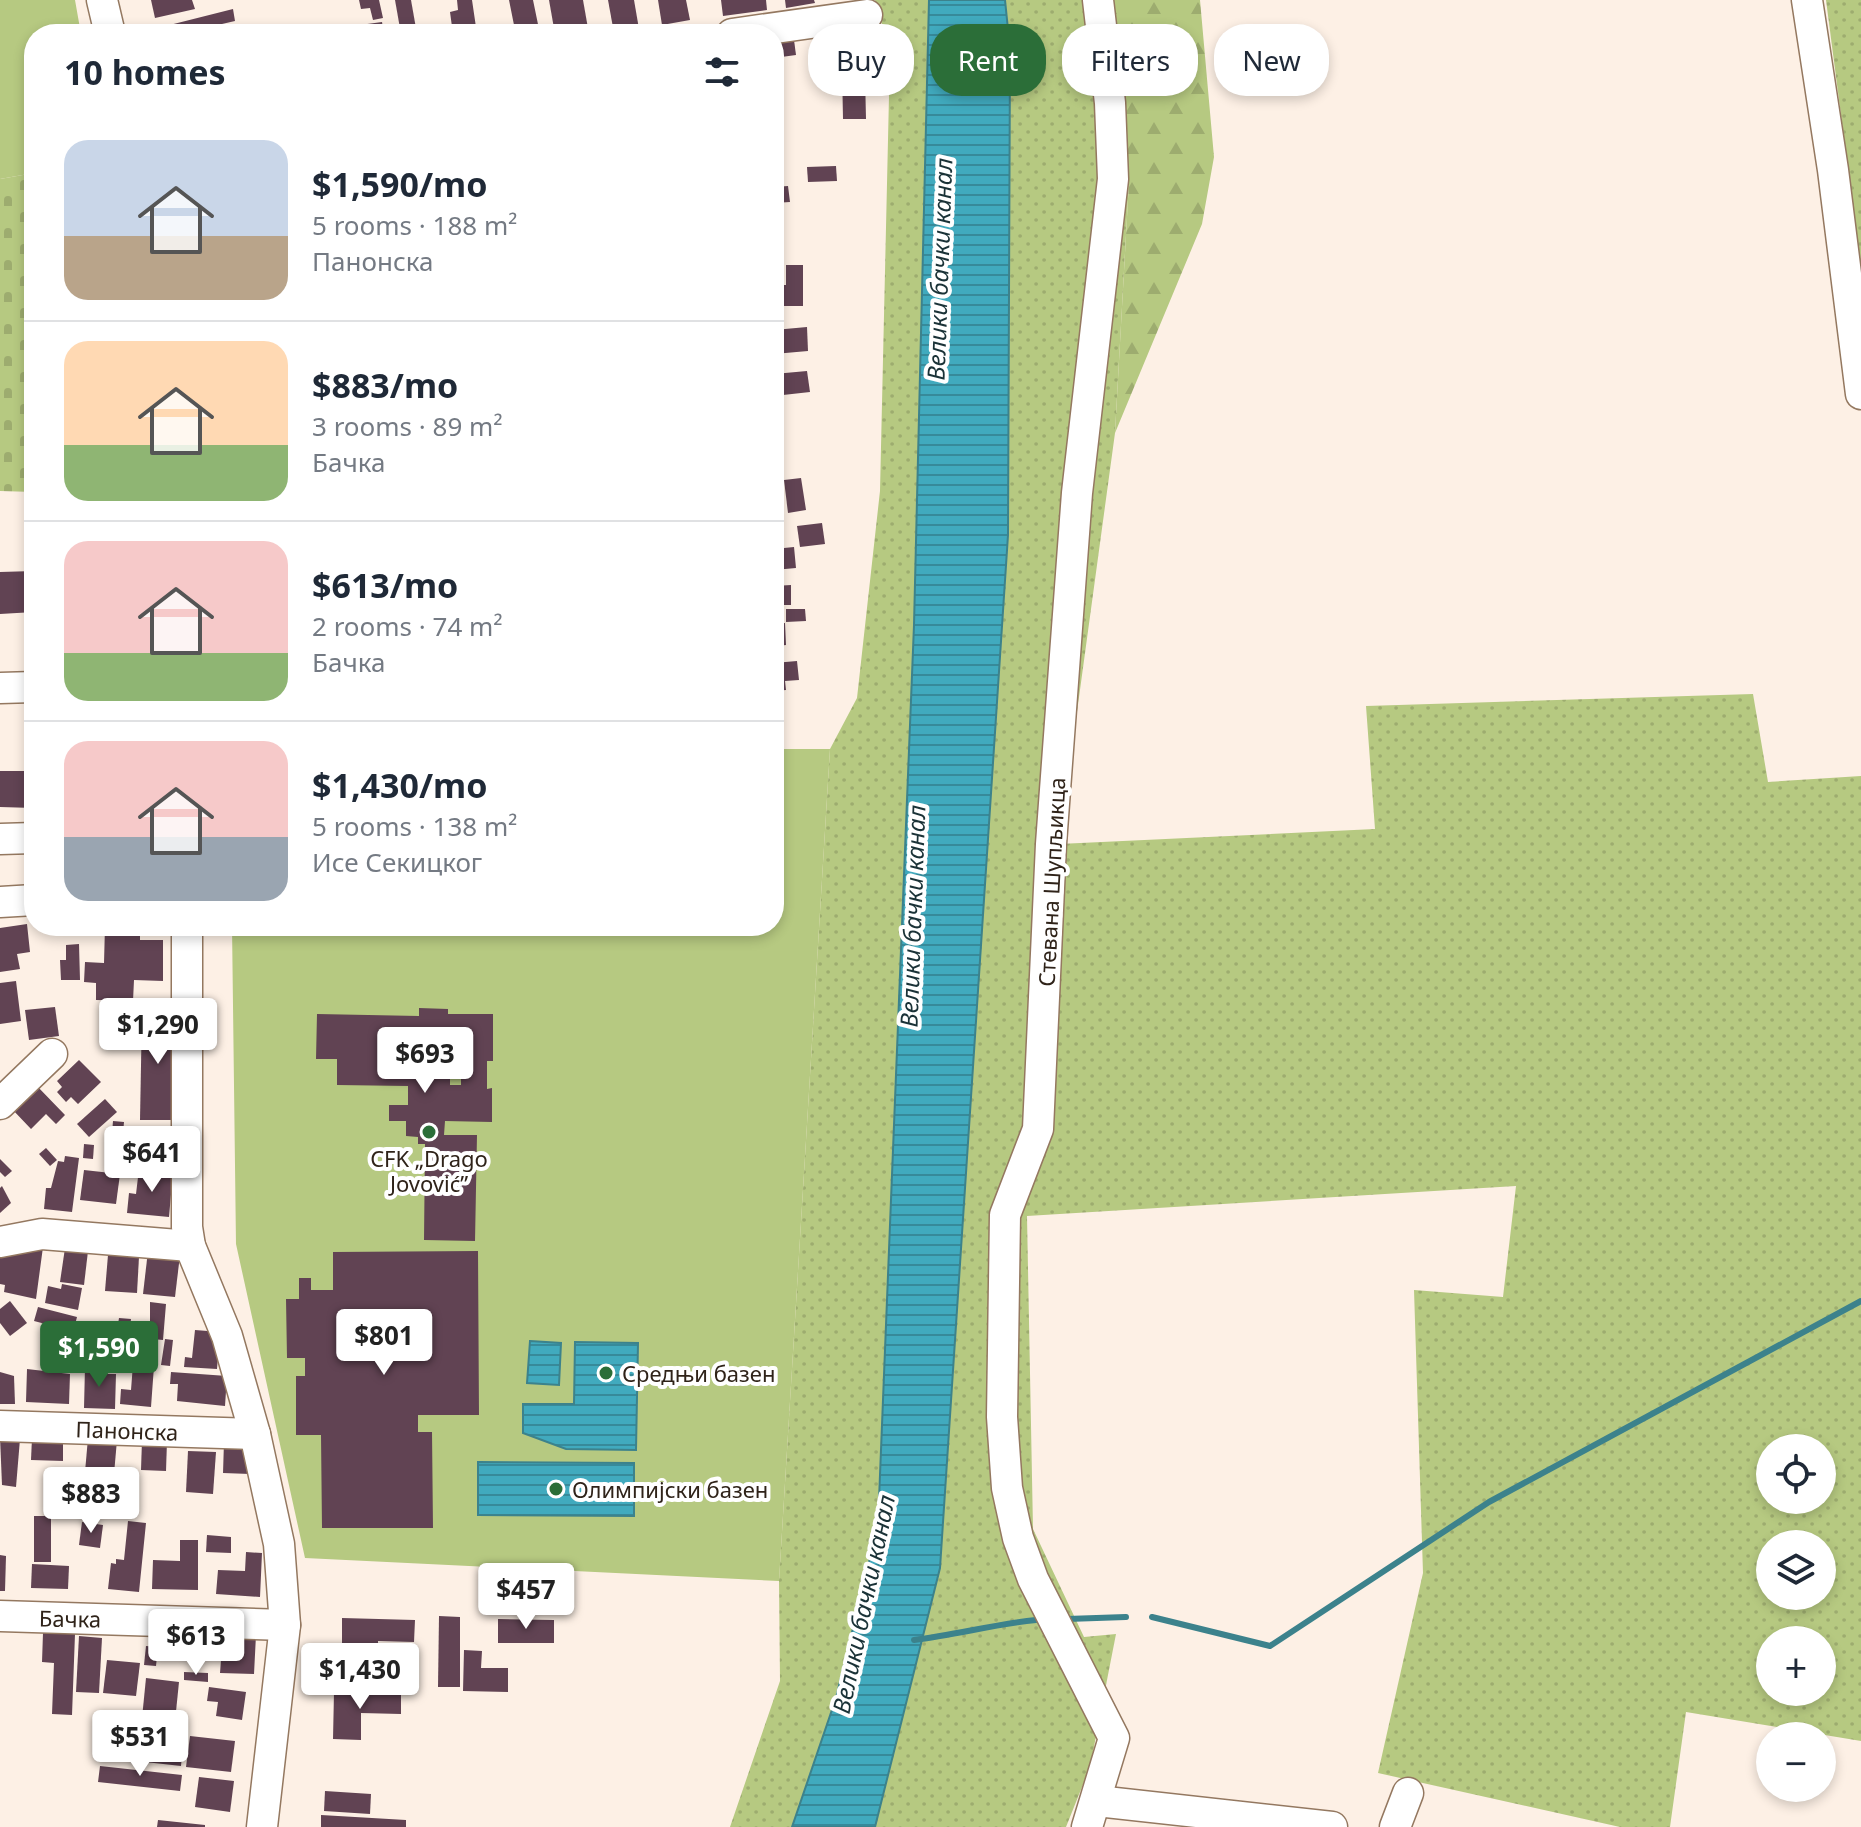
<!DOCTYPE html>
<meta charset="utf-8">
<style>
body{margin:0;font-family:"Noto Sans",sans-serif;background:#f6f6f7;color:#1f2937;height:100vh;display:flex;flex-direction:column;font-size:30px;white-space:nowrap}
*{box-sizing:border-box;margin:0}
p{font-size:26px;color:#747a83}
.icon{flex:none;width:44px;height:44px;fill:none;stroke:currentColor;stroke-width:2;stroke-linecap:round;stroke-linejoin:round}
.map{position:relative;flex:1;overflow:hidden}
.details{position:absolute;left:24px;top:24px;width:760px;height:912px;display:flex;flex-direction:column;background:#fff;border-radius:32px;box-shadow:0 4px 12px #0003}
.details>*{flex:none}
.hud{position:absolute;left:808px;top:24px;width:760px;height:72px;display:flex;gap:16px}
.controls{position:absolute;left:1756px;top:1434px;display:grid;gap:16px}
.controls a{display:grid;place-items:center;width:80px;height:80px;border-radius:50%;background:#fff;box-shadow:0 4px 12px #0003;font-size:40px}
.price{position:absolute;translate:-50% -68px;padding:0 18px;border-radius:8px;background:#fff;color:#222;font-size:26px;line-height:52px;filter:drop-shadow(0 2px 4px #0008)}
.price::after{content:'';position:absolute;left:50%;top:48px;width:24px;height:18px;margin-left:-12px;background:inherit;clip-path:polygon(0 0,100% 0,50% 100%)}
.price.active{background:#2b6e38;color:#fff}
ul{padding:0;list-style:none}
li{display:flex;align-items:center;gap:24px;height:200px;padding:0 40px}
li+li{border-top:2px solid #e0e1e3}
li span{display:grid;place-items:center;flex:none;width:224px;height:160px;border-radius:24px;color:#555}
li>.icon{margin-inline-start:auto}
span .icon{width:96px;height:96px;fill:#fffc;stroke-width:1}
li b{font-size:34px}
h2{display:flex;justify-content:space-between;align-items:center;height:96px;padding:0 40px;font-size:34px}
.tag{padding:0 28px;border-radius:32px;background:#fff;box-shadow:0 4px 12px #0003;font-size:28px;line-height:72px}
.tag.active{background:#2b6e38;color:#fff}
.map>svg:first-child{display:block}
.grass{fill:url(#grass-dots);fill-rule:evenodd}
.forest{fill:url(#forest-firs)}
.cemetery{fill:url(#cemetery-stones)}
.park{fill:#b6c981}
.water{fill:url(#water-rules);stroke:#3c828c;stroke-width:2}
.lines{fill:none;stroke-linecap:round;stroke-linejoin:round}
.stream{stroke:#3c828c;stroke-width:6}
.building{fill:#614353;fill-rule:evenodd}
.minor-casing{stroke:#947860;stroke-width:33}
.minor{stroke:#fff;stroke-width:30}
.poi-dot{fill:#2b6e38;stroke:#fff;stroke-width:3}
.labels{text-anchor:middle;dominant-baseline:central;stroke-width:8;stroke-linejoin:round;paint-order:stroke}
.street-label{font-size:22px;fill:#2f2319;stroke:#fff}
.poi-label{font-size:22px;fill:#2f2319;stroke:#fff;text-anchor:start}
.water-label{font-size:24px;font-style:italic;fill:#1a3237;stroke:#fff}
</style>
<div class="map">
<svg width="1861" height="1827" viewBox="0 0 1861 1827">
<defs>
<pattern id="grass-dots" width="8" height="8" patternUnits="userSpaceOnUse" patternTransform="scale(2)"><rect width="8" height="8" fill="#b6c981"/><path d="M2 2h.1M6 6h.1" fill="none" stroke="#9dac6f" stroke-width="1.8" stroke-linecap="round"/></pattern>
<pattern id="forest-firs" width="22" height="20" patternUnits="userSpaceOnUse" patternTransform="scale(2)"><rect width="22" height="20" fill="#b6c981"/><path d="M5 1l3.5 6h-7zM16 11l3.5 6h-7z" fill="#9dac6f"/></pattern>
<pattern id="cemetery-stones" width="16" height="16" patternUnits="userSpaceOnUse" patternTransform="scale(2)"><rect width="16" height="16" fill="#b6c981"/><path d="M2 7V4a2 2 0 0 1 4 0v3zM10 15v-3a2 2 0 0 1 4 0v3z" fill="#9dac6f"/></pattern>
<pattern id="water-rules" width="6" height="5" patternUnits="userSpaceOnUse" patternTransform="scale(2)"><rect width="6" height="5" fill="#41aabe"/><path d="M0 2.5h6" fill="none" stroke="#378a9a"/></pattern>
</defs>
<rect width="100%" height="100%" fill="#fdf0e5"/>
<g class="grass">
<polygon points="875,0 929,0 931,13 914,625 878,1526 836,1698 792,1827 730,1827 780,1681 779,1581 830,749 857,698 880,491 890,52"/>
<path d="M1005 0H1111L1129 181 1115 433 1059 844 1375 829 1366 706 1753 694 1768 782 1861 776V1741L1686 1712 1670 1827H1620L1378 1773 1423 1573 1414 1290 1503 1297 1516 1186 1027 1216 1033 1529 1084 1637 1116 1634 1090 1767 1066 1827H875L940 1568 1008 535 1010 49ZM1770 1448H1822V1500H1770ZM1770 1544H1822V1596H1770ZM1770 1640H1822V1692H1770Z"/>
<polygon points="1826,0 1861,0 1861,269"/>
</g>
<polygon class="forest" points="1111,0 1200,0 1214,157 1202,224 1115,433 1129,181"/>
<polygon class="cemetery" points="34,173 34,492 0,491 0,179"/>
<g class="park">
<polygon points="0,0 75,0 81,34 34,34 34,173 0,179"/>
<polygon points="774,749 830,749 779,1581 305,1558 236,1244 232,926 774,926"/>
</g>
<g class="water">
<polygon points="929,0 1005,0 1010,49 1008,535 940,1568 875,1827 792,1827 836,1698 878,1525 914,625"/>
<polygon points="530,1341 561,1343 559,1385 527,1383"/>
<polygon points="575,1342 638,1343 636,1450 566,1449 523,1433 523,1404 574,1404"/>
<polygon points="478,1462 634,1463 634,1516 478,1515"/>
</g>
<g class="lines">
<g class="stream">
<polyline points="1152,1617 1270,1646 1489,1502 1861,1301"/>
<polyline points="1067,1619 1126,1617"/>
<path d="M914 1640C956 1635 995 1624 1036 1620"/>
</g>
</g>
<g class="building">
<polygon points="151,0 192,0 195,9 155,18"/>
<polygon points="359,0 379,0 383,18 373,20 370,8 361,9"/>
<polygon points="395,0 411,0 417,34 401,34"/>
<polygon points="457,0 472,0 477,34 453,34 450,12 458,10"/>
<polygon points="509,0 533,0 540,34 505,34 503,27 514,25"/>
<polygon points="549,0 583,0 589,34 555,34"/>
<polygon points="608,0 634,0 639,29 614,33"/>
<polygon points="658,0 686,0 690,20 662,25"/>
<polygon points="721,0 766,0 767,10 723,16"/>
<polygon points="785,0 814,0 815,3 786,8"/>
<polygon points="233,9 235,21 209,27 210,34 134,34"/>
<polygon points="382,22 384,34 361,34 360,25"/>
<polygon points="832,32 864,32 866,119 843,119 842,68 827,68"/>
<polygon points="794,40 796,55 774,58 774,42"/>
<polygon points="836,166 837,181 808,182 807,167"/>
<polygon points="788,186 790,202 774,203 774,187"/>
<polygon points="786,265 803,265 803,306 779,306 778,285 786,285"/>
<polygon points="807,327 808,351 774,354 774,330"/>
<polygon points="807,371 810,392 774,396 774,374"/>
<polygon points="801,478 806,510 788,513 784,480"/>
<polygon points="781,512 783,542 774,543 774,513"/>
<polygon points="822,523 825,544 800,547 797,526"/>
<polygon points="794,547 796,568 774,570 774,549"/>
<polygon points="34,571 34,612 0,614 0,572"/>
<polygon points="791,585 791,605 774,605 774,586"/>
<polygon points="786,609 805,609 806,621 786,622"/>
<polygon points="785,623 786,645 778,646 779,657 774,657 774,624"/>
<polygon points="797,661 799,680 785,681 786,690 774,691 774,663"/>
<polygon points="0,771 34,771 34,808 0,807"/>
<polygon points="27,924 30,952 17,954 20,969 0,972 0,928"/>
<polygon points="51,926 84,926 85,932 51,935"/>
<polygon points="105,926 140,926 140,940 163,940 163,981 134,980 133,1001 96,1000 96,983 84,982 85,962 104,963"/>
<polygon points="79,944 80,980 61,980 60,960 66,960 66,945"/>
<polygon points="16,981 21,1021 0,1024 0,983"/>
<polygon points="55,1007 59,1036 29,1040 25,1010"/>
<path d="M419 1008 448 1009V1014H493V1061H487V1089L492 1088V1122L445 1121 444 1135H477L475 1241 424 1240 425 1144H418V1137L406 1136V1121H389V1105H408V1086L337 1085V1059H316L317 1014 419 1016ZM450 1063H461V1085H450Z"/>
<polygon points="142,1011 176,1011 175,1120 140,1120"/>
<polygon points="79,1060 101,1082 78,1104 71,1097 66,1102 57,1092 62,1087 57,1081"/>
<polygon points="36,1085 65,1115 56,1124 46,1114 31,1129 12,1109"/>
<polygon points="105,1099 117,1112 89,1137 77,1124"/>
<polygon points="113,1121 124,1122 121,1160 110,1158"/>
<polygon points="152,1127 179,1128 177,1166 162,1166 162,1146 151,1146"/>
<polygon points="84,1144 94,1145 93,1159 83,1158"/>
<polygon points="46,1148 57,1160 50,1166 39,1154"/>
<polygon points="65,1156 79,1158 72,1212 44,1209 46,1188 51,1188 58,1161 64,1162"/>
<polygon points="0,1159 12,1171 5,1177 0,1172"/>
<polygon points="139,1169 173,1172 169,1217 127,1213 129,1193 136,1194"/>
<polygon points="84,1170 120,1174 116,1204 80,1200"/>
<polygon points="2,1186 11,1203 0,1213 0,1188"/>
<polygon points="43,1247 36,1299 4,1292 5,1285 0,1284 0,1248"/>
<polygon points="65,1248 88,1251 84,1285 60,1282"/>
<polygon points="148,1251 180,1255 175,1297 143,1294"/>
<polygon points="478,1251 479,1415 418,1415 418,1432 432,1432 433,1528 322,1528 321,1435 296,1435 296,1376 305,1376 305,1358 287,1358 286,1299 299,1299 299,1278 311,1278 311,1290 333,1290 333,1252"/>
<polygon points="108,1255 139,1257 137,1293 105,1291"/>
<polygon points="62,1284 82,1288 78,1310 45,1303 48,1286 61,1289"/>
<polygon points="10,1301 27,1323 10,1336 0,1323 0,1309"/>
<polygon points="150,1302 166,1304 163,1340 131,1337 132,1322 150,1324"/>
<polygon points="38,1307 77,1317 70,1344 54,1340 57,1327 34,1321"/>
<polygon points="119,1318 131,1319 129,1337 100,1334 102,1322 118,1324"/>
<polygon points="195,1330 220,1332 217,1369 184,1367 185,1357 192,1358"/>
<polygon points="165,1339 173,1340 170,1366 161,1365"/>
<polygon points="133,1364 154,1366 151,1407 120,1404 121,1389 131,1390"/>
<polygon points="85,1367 102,1367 102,1374 116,1374 115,1409 84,1408"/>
<polygon points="27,1369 70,1374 69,1404 26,1402"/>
<polygon points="0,1372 14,1376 15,1404 0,1404"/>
<polygon points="171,1372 227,1376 225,1406 177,1401 178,1384 170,1384"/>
<polygon points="0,1437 20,1439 16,1487 2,1485"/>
<polygon points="32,1438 63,1440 63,1461 31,1460"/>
<polygon points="88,1438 117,1440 114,1474 85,1472"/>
<polygon points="142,1440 167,1441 166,1471 141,1470"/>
<polygon points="224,1441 252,1442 250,1474 223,1473"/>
<polygon points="188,1451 216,1452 213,1494 186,1492"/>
<rect x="34" y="1516" width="17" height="46"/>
<polygon points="128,1521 146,1523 139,1592 108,1589 111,1563 116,1564 116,1559 124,1560"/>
<polygon points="82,1522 103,1525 100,1548 79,1545"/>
<polygon points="207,1535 231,1537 231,1553 206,1552"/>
<polygon points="180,1540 198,1540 198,1590 152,1589 153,1560 180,1561"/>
<polygon points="246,1552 262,1553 260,1597 216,1594 218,1570 245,1571"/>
<polygon points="0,1555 6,1556 5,1591 0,1591"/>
<polygon points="32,1564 69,1566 68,1589 31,1588"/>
<polygon points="439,1616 460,1617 460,1687 438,1687"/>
<polygon points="342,1618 415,1620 414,1642 378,1641 378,1651 342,1650"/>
<polygon points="498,1619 554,1620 554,1643 498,1643"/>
<polygon points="186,1632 256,1635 254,1674 220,1673 221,1660 185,1658"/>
<polygon points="43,1633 75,1634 72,1715 52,1714 54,1663 42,1662"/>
<polygon points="79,1636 102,1638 99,1693 76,1692"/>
<polygon points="146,1646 158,1647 156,1666 144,1665"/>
<polygon points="464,1650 482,1651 481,1668 508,1668 508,1692 463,1691"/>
<polygon points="107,1660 140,1663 136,1696 103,1693"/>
<polygon points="184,1672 208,1673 208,1682 184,1680"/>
<polygon points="146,1678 179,1682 174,1731 141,1728"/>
<polygon points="209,1687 246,1692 242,1720 216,1716 218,1702 207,1701"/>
<polygon points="334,1692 401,1694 401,1714 361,1713 361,1740 333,1739"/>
<polygon points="190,1736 235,1741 231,1772 186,1767"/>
<polygon points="137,1749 182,1755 181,1766 136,1761"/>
<polygon points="100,1766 182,1775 180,1791 98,1782"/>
<polygon points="199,1777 234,1781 230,1812 195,1807"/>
<polygon points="325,1791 371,1794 370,1814 324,1811"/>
<polygon points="321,1815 406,1820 406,1827 321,1827"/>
<polygon points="158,1820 205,1825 205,1827 157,1827"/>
</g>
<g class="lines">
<g class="minor-casing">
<g id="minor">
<polyline points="102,0 110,34"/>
<polyline points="1807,0 1833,170 1861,394"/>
<polyline points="732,34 867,15"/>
<polyline points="0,688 34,687"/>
<polyline points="0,839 34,838"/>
<polyline points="0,902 34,900"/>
<polyline points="187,926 187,1227 190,1246 227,1336 255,1434 279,1544 285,1625 262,1827"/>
<polyline points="0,1104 52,1054"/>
<polyline points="0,1242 42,1234 190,1246"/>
<polyline points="0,1426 255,1434"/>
<polyline points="0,1616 285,1625"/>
<polyline points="1097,1801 1332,1827"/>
<polyline points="1087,1827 1114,1738 1033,1579 1018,1538 1007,1488 1002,1417 1005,1215 1038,1129 1051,844 1077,493 1113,179 1110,103 1098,0"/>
<polyline points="1395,1827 1408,1793"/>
</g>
</g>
<use href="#minor" class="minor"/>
</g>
<g class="poi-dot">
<circle cx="429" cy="1132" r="8"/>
<circle cx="606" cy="1373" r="8"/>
<circle cx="556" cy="1489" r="8"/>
</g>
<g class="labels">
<g class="street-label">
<text transform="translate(1051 882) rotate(-87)">Стевана Шупљикца</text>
<text transform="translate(127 1430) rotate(2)">Панонска</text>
<text transform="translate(70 1618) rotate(1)">Бачка</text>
</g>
<g class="poi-label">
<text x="429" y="1158" text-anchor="middle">CFK „Drago<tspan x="429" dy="25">Jovović”</tspan></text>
<text x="622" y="1373">Средњи базен</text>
<text x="572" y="1489">Олимпијски базен</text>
</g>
<g class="water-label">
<text transform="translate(939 269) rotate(-88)">Велики бачки канал</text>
<text transform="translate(912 916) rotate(-88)">Велики бачки канал</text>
<text transform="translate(863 1604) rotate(-78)">Велики бачки канал</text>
</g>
</g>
</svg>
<div class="controls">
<a><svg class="icon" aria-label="locate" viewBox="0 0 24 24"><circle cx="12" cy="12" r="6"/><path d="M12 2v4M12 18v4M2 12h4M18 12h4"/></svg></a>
<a><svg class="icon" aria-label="layers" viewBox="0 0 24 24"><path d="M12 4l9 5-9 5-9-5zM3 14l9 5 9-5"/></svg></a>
<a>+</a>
<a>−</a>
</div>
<b class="price" style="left:158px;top:1066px">$1,290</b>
<b class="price" style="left:425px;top:1095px">$693</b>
<b class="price" style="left:152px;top:1194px">$641</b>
<b class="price" style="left:384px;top:1377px">$801</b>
<b class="price active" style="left:99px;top:1389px">$1,590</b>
<b class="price" style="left:91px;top:1535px">$883</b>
<b class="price" style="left:526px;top:1631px">$457</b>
<b class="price" style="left:196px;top:1677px">$613</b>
<b class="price" style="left:360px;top:1711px">$1,430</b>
<b class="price" style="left:140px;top:1778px">$531</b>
<div class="hud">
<a class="tag">Buy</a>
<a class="tag active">Rent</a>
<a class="tag">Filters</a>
<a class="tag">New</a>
</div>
<section class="details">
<h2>10 homes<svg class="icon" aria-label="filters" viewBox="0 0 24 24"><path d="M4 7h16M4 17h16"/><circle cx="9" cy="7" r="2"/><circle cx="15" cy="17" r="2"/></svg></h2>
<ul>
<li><span style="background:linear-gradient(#c9d6e8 60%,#b9a48a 0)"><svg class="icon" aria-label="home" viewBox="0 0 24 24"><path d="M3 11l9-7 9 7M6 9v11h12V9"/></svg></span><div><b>$1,590/mo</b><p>5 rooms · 188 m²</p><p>Панонска</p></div></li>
<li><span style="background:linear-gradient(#ffd9b3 65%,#8fb573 0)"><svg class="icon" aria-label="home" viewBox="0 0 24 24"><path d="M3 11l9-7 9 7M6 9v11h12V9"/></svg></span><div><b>$883/mo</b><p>3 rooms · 89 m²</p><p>Бачка</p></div></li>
<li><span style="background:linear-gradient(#f6c9c9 70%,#8fb573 0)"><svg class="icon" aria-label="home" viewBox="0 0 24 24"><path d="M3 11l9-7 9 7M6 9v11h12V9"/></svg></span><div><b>$613/mo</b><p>2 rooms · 74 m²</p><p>Бачка</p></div></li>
<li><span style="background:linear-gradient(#f6c9c9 60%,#9aa5b1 0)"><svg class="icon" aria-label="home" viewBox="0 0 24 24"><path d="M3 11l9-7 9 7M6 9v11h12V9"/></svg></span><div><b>$1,430/mo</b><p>5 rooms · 138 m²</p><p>Исе Секицког</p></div></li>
</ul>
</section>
</div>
